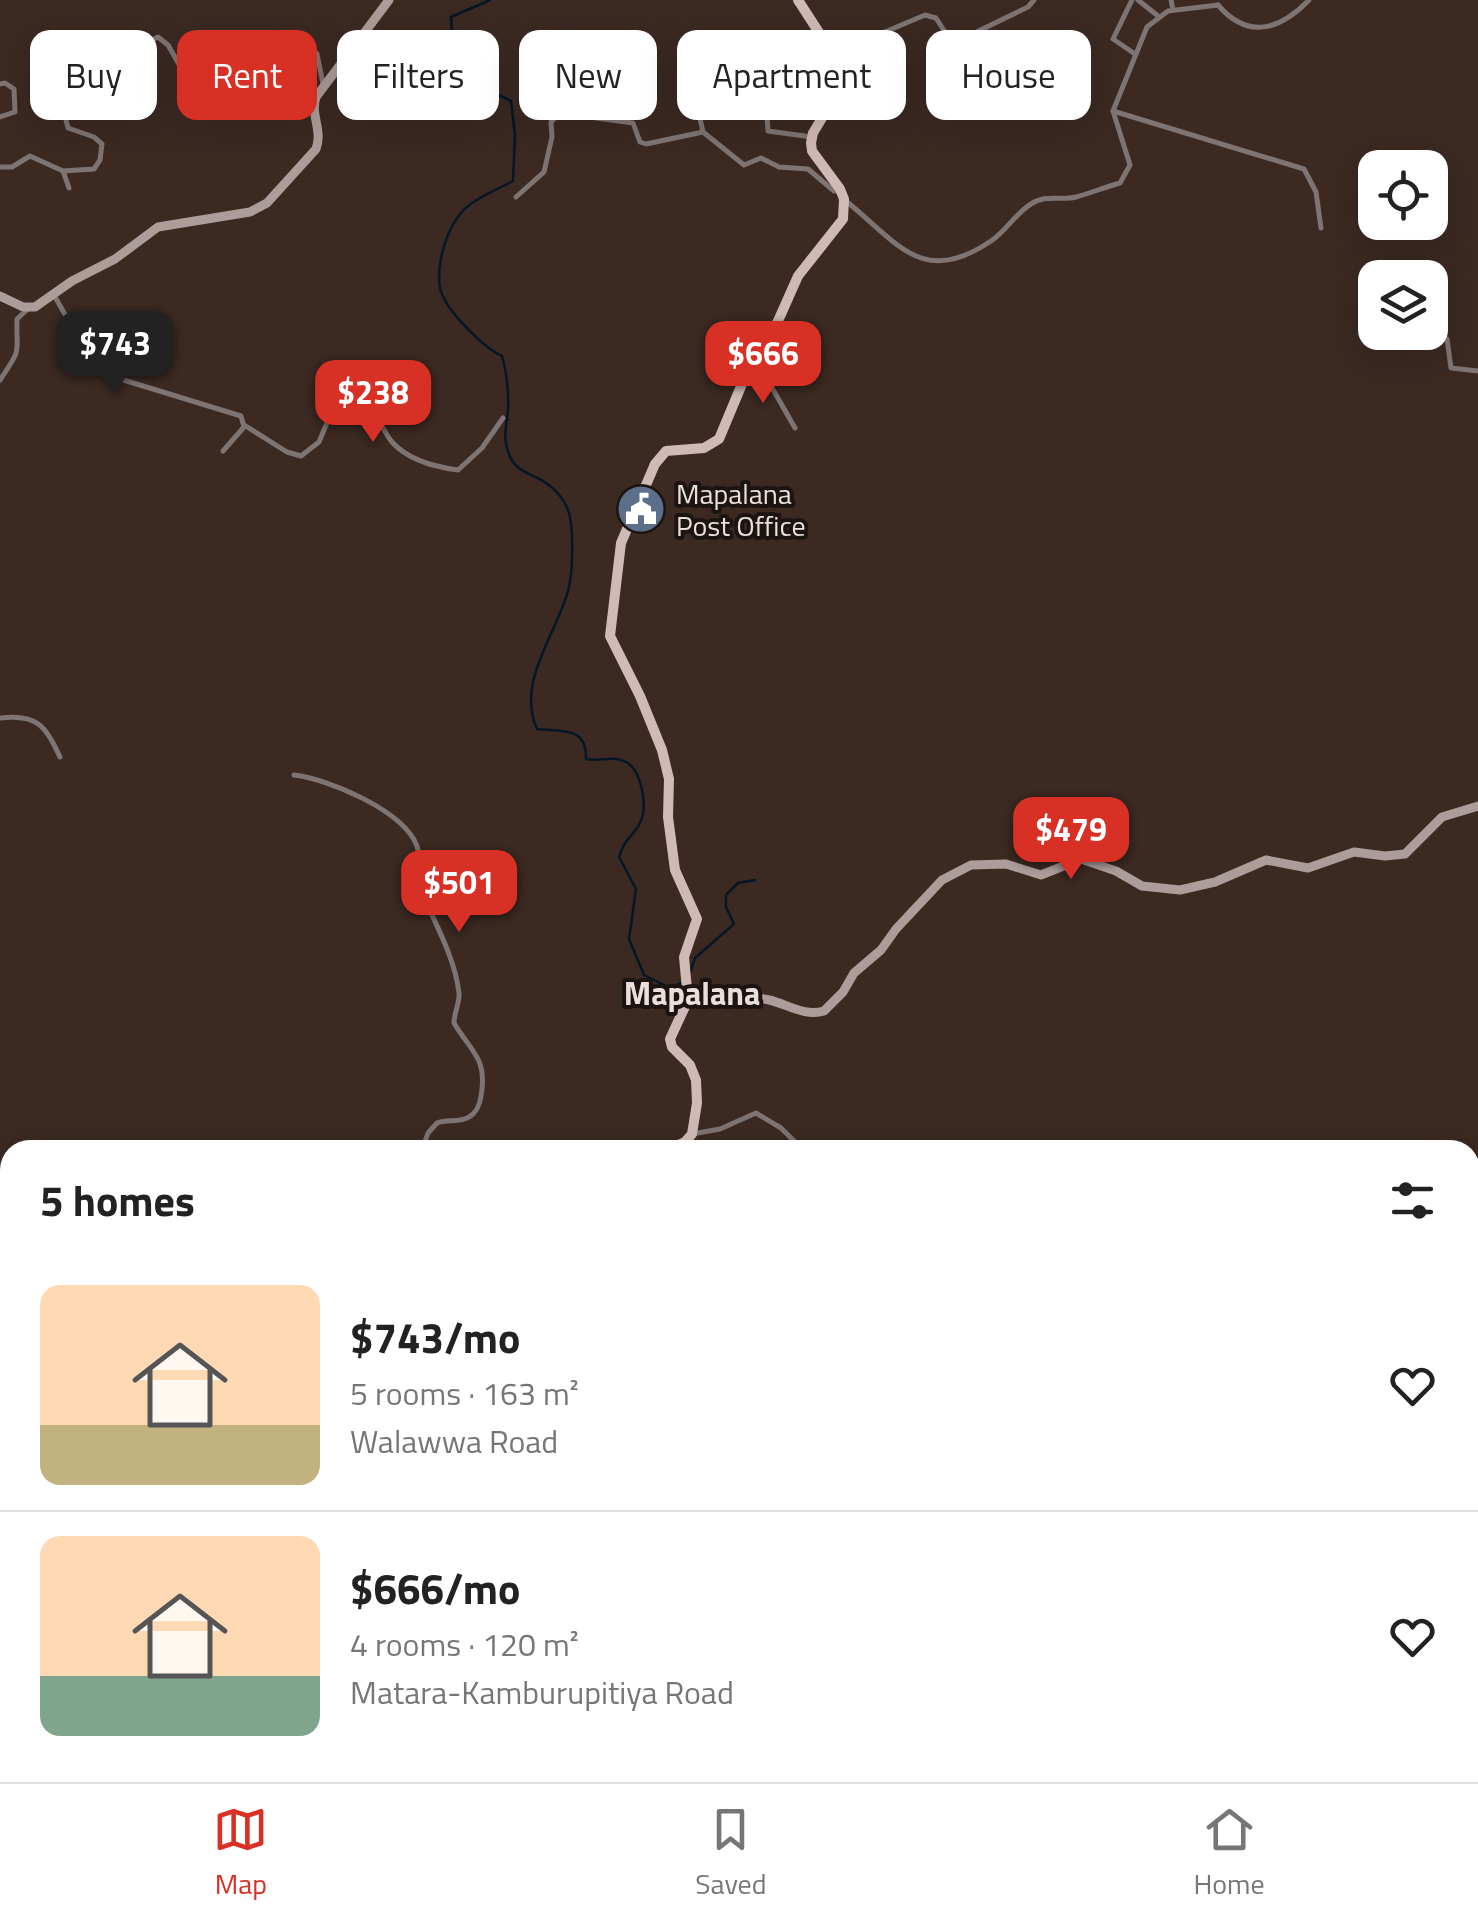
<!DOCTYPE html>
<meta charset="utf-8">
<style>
body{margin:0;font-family:"Titillium Web",sans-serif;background:#f6f6f6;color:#222;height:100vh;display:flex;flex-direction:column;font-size:38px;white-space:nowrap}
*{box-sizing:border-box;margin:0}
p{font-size:32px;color:#767676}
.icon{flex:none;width:55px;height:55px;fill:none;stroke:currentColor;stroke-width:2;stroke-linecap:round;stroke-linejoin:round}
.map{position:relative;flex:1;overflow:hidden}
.sheet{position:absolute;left:0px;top:1140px;width:1480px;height:642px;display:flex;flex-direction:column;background:#fff;border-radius:30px 30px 0 0;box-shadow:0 10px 40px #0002}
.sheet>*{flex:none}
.top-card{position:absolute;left:30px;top:30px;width:1420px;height:90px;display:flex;gap:20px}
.fabs{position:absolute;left:1358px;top:150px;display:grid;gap:20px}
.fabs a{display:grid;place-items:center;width:90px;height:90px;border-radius:20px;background:#fff;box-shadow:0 10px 40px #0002;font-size:50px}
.price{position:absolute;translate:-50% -85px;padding:0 22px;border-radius:20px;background:#d93025;color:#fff;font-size:32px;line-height:65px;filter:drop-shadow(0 2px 5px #0008)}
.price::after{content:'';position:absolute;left:50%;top:60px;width:30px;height:22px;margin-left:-15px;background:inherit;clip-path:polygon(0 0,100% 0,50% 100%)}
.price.selected{background:#222;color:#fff}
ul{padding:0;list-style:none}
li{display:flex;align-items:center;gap:30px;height:250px;padding:0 40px}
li+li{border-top:2px solid #e0e0e0}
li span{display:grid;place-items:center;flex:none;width:280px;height:200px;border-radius:20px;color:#555}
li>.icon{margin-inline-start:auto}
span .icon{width:120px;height:120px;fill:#fffc;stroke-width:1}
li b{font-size:42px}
h2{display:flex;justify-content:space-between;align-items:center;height:120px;padding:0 40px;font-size:42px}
.chip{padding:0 35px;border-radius:20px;background:#fff;box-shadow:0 10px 40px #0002;font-size:35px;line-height:90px}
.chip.selected{background:#d93025;color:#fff}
.tab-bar{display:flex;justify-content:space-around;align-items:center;height:140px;border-top:2px solid #e0e0e0;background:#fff;font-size:28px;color:#767676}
.tab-bar a{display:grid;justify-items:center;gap:5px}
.tab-bar .selected{color:#d93025}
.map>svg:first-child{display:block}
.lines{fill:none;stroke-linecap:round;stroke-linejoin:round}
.stream{stroke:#031726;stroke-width:2.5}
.minor{stroke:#7e7473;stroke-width:5}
.tertiary{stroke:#7e7473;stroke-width:8}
.secondary{stroke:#ac9c9a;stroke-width:9}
.primary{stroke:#d0bab7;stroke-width:10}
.labels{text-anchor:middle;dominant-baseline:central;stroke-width:8;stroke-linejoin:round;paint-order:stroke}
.poi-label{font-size:28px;fill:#eadfda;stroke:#1c1411;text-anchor:start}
.quarter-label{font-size:32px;font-weight:bold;fill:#eadfda;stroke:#1c1411}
</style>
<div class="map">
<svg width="1478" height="1782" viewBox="0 0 1478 1782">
<rect width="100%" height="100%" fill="#3b2922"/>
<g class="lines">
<g class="stream">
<path d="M490 0 451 17C454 45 449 66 429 85L430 92 441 98 491 91 511 101 515 135 513 181C497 190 472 199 460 214 446 231 436 266 440 288 445 310 483 347 502 356 507 374 509 390 508 409 507 425 502 438 509 454 515 471 529 473 543 481 572 499 573 522 572 554 572 566 571 580 568 591 556 635 516 682 537 729 563 732 587 726 586 759 598 762 614 755 626 762 642 771 648 807 640 823 633 837 625 837 619 857L636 889 629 939 644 975 670 988 684 982"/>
<polyline points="689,976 695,958 734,924 726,907 726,895 738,883 755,880"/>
</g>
<g class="minor">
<polyline points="1132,0 1113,39 1135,54"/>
<polyline points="1138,0 1158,16"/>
<polyline points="1171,0 1173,10"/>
<path d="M1218 5C1248 40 1280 30 1309 0"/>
<polyline points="835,53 925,15 936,18 950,40 960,40 1028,7 1034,0"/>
<polyline points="189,67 202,60 237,56"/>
<polyline points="223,70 230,68 241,51 308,44 317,54 323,84"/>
<polyline points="0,84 5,83 14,89 15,112 0,117"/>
<polyline points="1113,111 1304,169 1316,192 1321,228"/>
<polyline points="767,115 768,131 812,137"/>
<polyline points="703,132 699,114 702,111 742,99"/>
<polyline points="0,167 12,167 30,156 63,171 94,169 100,160 102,144 94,137 68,128 66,120 71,105 104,108 116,116 126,106 127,95 93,66 98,58 106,56 113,40 141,45 158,37 168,45 180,66"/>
<polyline points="63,171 69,188"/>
<polyline points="516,197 544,172 552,137 551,122 560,113 633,123 640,142 646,144 703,132 744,165 761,158 779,167 808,169 834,191 839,191"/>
<path d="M846 201C897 242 922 288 991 241 1006 231 1016 213 1031 204 1046 194 1060 201 1076 197 1091 193 1105 187 1120 183L1130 165 1113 111 1147 27 1168 11 1218 5"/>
<polyline points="54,295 85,350 104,374 241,416 244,427 223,451"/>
<polyline points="1425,332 1447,339 1451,368 1478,371"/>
<polyline points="755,367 767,379 795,428"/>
<path d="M0 380C23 346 16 355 17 319L29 308"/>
<path d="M244 425 287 452 301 456 319 442 334 406 339 403 359 414 374 415C382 423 385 434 392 442 408 460 435 467 458 470L482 448 503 418"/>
<path d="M0 718C37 714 45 725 60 757"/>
<path d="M294 775C329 779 404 811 417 846 422 862 415 875 421 891 435 923 455 958 459 993 460 1003 454 1012 454 1023 471 1052 488 1058 481 1096 480 1104 476 1113 469 1117 460 1123 447 1119 437 1123L428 1133 422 1150"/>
<polyline points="692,1134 720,1129 756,1113 781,1128 803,1150"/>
<polyline points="393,1146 397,1150"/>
<polyline points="1470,1423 1478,1434"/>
<polyline points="1470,1545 1478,1546"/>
<polyline points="1470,1769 1478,1766"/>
<polyline points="325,1772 334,1782"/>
<polyline points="1451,1782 1463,1772"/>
</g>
<polyline class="tertiary" points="1036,1772 1038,1782"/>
<g class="secondary">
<path d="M0 296 23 307H35L72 281 115 259 158 227 250 212 267 203 316 149C323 130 310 115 316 97L389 0"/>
<path d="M688 1000C716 995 740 994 769 1000 787 1004 805 1017 824 1011L843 992 854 973 881 950 896 929 942 880 971 865 1006 864 1041 875 1081 859 1116 871 1142 886 1180 890 1215 882 1266 860 1308 868 1354 852 1385 856 1405 854 1442 817 1478 806"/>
</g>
<g class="primary">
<polyline points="666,1150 685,1142 692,1134 697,1103 696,1080 690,1065 672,1047 670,1039 688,1000 684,957 697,919 675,870 668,817 669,779 662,750 640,696 610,636 621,543 655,464 666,451 704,448 719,439 742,384 778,321 798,276 843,219 844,199 840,189 812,151 811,143 813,133 837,93 838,62 798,0"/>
<polyline points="667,1782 680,1772"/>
</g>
</g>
<defs>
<g id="civic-disc" transform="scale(2.5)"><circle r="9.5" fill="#5c6f8a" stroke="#1c1411"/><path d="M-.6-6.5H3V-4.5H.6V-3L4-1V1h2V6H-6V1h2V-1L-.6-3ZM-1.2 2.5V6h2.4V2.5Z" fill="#fff"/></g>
</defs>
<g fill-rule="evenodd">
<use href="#civic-disc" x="641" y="509"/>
</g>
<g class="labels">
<g class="poi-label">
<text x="676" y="493">Mapalana<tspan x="676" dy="32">Post Office</tspan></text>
</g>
<g class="quarter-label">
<text x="692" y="993">Mapalana</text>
</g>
</g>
</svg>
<div class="fabs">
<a><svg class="icon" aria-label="locate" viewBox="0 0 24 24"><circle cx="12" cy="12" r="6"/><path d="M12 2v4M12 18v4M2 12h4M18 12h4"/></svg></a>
<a><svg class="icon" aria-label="layers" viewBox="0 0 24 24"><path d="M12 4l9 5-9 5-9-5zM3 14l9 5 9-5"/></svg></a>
</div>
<b class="price selected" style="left:115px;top:396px">$743</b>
<b class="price" style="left:763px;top:406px">$666</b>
<b class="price" style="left:373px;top:445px">$238</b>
<b class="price" style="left:1071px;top:882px">$479</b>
<b class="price" style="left:459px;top:935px">$501</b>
<div class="top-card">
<a class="chip">Buy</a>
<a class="chip selected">Rent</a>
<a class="chip">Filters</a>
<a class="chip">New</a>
<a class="chip">Apartment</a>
<a class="chip">House</a>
</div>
<section class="sheet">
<h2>5 homes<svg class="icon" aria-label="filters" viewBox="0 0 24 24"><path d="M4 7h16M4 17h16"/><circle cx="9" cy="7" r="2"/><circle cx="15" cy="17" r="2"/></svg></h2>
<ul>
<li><span style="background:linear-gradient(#ffd9b3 70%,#c2b280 0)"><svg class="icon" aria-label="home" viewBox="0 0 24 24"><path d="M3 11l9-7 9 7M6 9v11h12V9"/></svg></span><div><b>$743/mo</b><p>5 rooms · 163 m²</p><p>Walawwa Road</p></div><svg class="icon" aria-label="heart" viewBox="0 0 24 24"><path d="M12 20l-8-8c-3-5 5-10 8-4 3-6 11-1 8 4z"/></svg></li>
<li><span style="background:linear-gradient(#ffd9b3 70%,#7fa58c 0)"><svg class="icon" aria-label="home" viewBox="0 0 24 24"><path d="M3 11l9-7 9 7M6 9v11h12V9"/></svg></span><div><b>$666/mo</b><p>4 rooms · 120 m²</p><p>Matara-Kamburupitiya Road</p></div><svg class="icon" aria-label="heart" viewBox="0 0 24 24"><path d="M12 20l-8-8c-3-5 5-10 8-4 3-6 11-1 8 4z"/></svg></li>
</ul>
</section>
</div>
<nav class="tab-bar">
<a class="selected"><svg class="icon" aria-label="map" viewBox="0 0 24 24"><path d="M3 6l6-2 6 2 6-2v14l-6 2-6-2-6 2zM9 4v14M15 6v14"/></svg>Map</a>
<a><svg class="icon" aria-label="saved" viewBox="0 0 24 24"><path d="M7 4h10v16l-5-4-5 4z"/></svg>Saved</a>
<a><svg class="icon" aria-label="home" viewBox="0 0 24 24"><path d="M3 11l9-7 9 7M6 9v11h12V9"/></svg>Home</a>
</nav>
